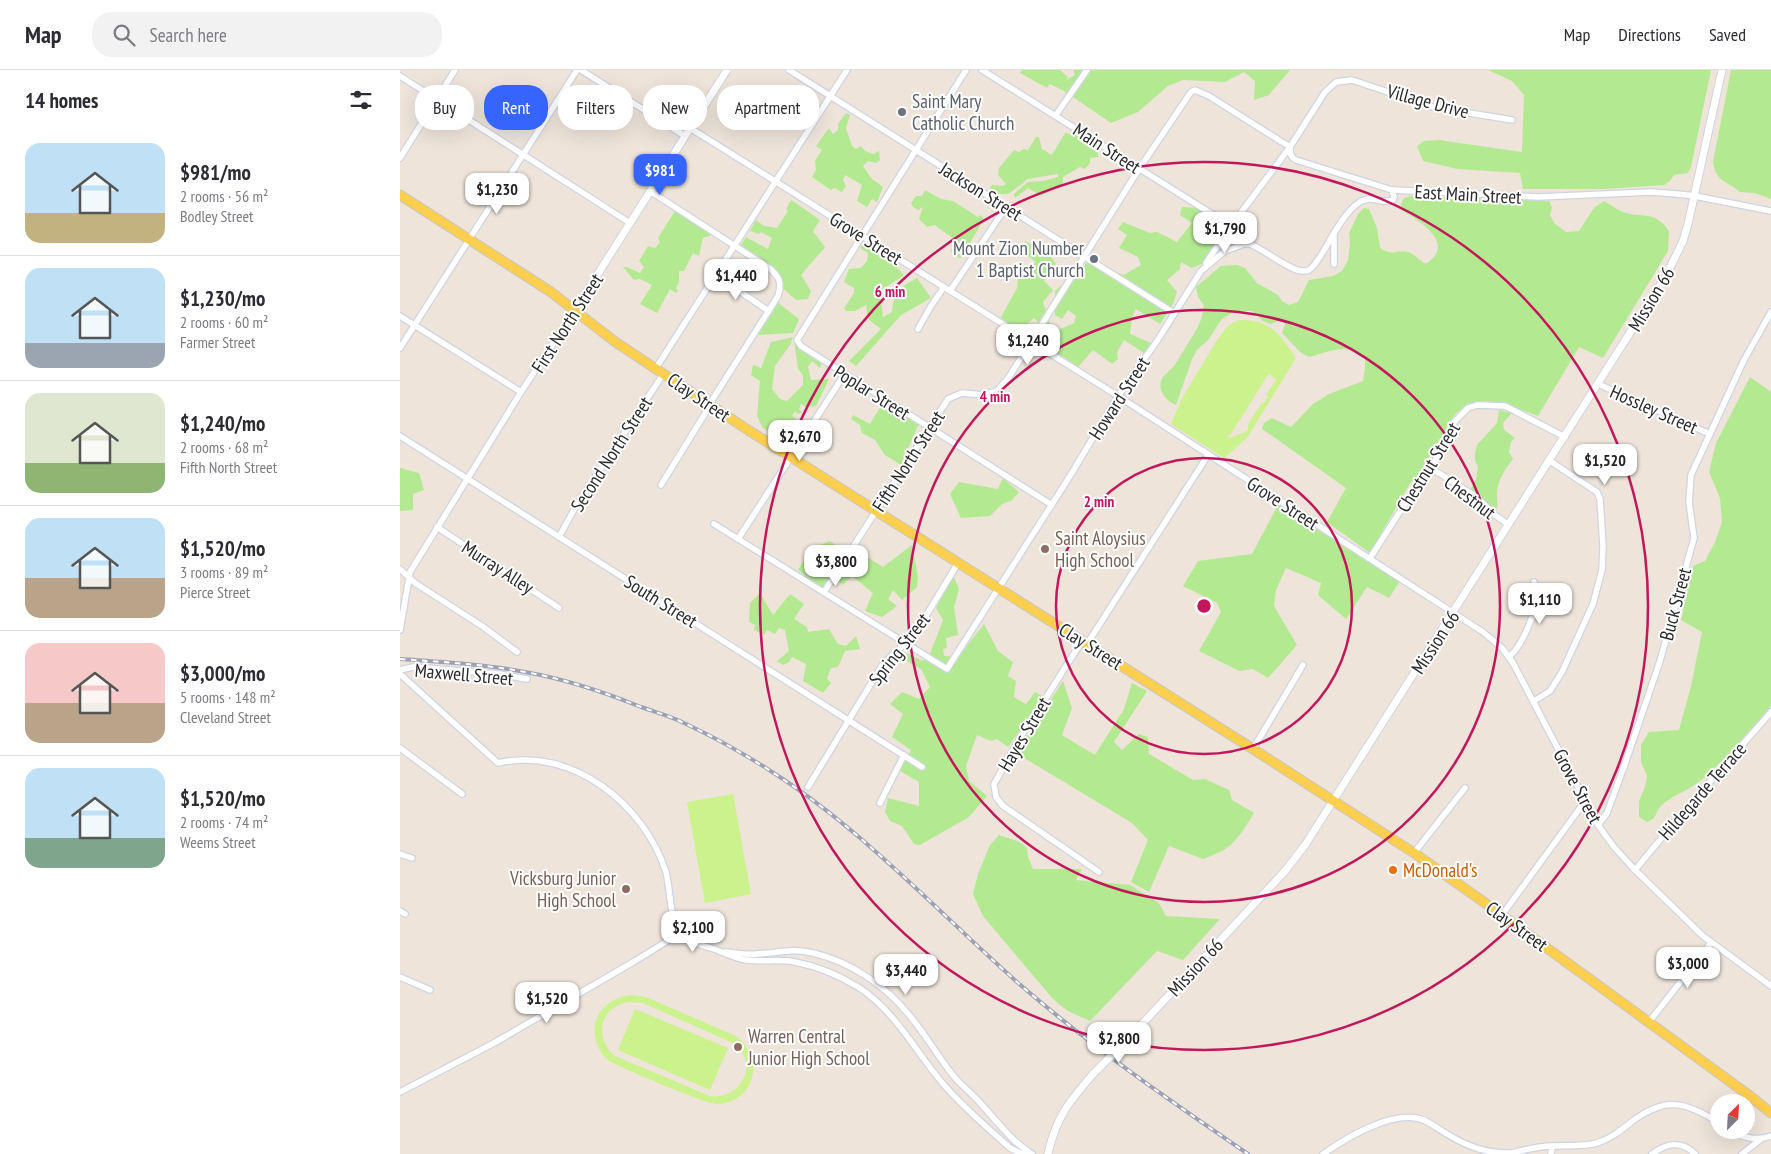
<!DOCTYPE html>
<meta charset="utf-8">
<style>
body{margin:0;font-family:"PT Sans Narrow",sans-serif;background:#f2f2f3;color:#2b2b33;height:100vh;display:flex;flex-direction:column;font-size:19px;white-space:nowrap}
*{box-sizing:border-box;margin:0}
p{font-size:16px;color:#7c7c81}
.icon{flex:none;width:28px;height:28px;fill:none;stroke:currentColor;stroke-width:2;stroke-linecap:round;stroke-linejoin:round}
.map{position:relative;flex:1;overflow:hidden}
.panel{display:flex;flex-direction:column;background:#fff;width:400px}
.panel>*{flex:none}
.guide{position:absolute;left:15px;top:15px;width:475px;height:45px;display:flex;gap:10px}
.needle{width:32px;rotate:24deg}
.tools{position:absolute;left:1310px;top:1024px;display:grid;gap:10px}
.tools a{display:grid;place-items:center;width:45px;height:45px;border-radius:50%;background:#fff;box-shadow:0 5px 20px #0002;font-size:25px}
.price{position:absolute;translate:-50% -42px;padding:0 11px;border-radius:10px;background:#fff;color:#222;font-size:16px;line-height:32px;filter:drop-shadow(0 1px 2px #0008)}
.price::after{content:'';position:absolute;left:50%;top:30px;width:15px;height:11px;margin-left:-8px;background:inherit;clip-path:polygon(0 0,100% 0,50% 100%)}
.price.current{background:#3664ff;color:#fff}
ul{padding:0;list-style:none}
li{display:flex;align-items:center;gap:15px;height:125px;padding:0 25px}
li+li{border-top:1px solid #e1e1e2}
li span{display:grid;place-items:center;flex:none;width:140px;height:100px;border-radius:15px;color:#555}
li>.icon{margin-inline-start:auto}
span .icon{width:60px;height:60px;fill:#fffc;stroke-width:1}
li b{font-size:21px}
h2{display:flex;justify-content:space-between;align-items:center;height:60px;padding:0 25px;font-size:21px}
.tag{padding:0 18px;border-radius:20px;background:#fff;box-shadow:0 5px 20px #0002;font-size:18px;line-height:45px}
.tag.current{background:#3664ff;color:#fff}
header{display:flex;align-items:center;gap:30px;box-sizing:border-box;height:70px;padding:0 25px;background:#fff;border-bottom:1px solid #e1e1e2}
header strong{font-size:24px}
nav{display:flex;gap:28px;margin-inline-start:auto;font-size:18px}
.search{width:350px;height:45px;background:#f2f2f3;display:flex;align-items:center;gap:12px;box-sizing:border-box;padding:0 18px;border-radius:20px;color:#7c7c81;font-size:19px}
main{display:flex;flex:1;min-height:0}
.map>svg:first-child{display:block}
.green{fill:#b3ea91}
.pitch{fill:#cbf28c;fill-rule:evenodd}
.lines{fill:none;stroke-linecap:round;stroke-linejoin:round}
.minor-casing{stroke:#cfd4e4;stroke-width:8}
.tertiary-casing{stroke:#cfd4e4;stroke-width:9}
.primary-casing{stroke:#c8c8c8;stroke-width:11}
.minor{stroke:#fff;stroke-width:5.5}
.tertiary{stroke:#fff;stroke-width:7}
.primary{stroke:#fece4e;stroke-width:9}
.rail-casing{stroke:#9ca1b6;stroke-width:4}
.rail{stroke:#fff;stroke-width:2;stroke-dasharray:5.5;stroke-linecap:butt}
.tertiary-bridge-casing{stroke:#cfd4e4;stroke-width:9;stroke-linecap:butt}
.tertiary-bridge{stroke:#fff;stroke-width:7}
.ring{fill:none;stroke:#c2185b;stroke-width:2.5}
.worship-dot{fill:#6b7280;stroke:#fff;stroke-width:2}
.education-dot{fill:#8d6e63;stroke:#fff;stroke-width:2}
.food-dot{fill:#e8710a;stroke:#fff;stroke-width:2}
.labels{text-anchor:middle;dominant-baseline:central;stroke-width:4;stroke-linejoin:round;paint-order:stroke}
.worship-label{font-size:19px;fill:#5b616d;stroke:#fff;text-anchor:start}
.street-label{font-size:19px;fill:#2a2a2a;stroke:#fff}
.education-label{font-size:19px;fill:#785e54;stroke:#fff;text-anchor:start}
.food-label{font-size:19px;fill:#c56008;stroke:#fff;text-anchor:start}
.centre{fill:#c2185b;stroke:#fff;stroke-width:2.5}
.ring-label{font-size:15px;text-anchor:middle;font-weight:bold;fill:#c2185b;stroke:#fff;stroke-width:4;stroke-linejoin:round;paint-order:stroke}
</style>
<header>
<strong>Map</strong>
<div class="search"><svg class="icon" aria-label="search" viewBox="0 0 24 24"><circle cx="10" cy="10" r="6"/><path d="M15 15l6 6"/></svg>Search here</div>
<nav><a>Map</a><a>Directions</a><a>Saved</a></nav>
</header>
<main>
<section class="panel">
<h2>14 homes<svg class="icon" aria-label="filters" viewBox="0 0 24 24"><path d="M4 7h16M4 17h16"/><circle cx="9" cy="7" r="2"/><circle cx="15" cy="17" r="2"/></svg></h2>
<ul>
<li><span style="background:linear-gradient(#bfe0f5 70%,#c2b280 0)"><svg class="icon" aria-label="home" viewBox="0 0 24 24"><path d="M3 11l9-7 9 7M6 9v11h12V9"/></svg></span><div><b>$981/mo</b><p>2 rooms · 56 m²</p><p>Bodley Street</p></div></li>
<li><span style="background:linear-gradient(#bfe0f5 75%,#9aa5b1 0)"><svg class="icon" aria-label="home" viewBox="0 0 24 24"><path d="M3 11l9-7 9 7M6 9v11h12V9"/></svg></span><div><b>$1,230/mo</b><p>2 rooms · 60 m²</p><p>Farmer Street</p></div></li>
<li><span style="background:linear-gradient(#dfe7d0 70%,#8fb573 0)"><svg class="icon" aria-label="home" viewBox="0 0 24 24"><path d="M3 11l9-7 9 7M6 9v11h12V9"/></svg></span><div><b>$1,240/mo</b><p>2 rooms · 68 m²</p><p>Fifth North Street</p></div></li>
<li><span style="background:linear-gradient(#bfe0f5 60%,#b9a48a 0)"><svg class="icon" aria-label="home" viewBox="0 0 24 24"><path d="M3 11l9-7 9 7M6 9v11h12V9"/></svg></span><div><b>$1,520/mo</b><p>3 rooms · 89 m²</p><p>Pierce Street</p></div></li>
<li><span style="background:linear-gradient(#f6c9c9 60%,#b9a48a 0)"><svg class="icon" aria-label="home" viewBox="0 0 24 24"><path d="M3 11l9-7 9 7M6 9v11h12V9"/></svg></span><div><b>$3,000/mo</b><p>5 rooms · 148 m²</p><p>Cleveland Street</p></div></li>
<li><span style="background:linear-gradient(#bfe0f5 70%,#7fa58c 0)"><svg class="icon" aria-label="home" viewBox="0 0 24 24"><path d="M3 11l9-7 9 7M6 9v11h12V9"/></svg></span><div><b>$1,520/mo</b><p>2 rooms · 74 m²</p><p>Weems Street</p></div></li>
</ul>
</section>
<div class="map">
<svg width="1371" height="1084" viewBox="0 0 1371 1084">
<rect width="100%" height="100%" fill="#eee4da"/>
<g class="green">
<polygon points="622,0 660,0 668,7 666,10 675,5 673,0 890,0 869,25 854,30 855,11 844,2 825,12 783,10 768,16 738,42 711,53 664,21 650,14 647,18 620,3"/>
<polygon points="1088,0 1311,0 1291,97 1288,103 1274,105 1270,111 1264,115 1204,119 1123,119 1120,103 1057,99 1023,91 1017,76 1024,71 1039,70 1122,82 1124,25 1112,11"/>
<path d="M1331 0H1371V129L1355 123 1340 122C1327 110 1316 113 1313 92Z"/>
<polygon points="446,43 450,45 446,58 452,76 456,79 461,76 465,81 473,84 479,81 480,90 476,93 468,91 463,96 472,109 483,117 477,132 472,129 467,137 457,131 462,115 445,105 443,110 446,116 442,122 435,118 431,120 412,107 416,100 415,91 422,80 416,76 429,58 433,64 438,60 438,54"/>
<polygon points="665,63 687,67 698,74 698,87 690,88 690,93 685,99 680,97 663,107 663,113 641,126 628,118 615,128 614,124 628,112 643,111 658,107 658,104 627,109 622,114 608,124 593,124 590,119 592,115 603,116 606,114 598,105 599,98 614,80 619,82 624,79 628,80 636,67 639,67 642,79 652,85"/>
<polygon points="525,120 541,129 553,131 578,147 580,145 584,149 561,188 555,187 551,181 555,170 535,155 527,157 519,149 523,137 518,140 513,137 511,133 516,126 522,126"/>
<path d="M1011 126 1149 131 1152 137 1150 145 1155 154 1166 162 1179 161 1194 138 1204 131C1211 135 1219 141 1226 143 1246 148 1255 141 1269 161L1268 181 1203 288 1179 277 1138 346 1103 333 1085 331 1068 333 1055 344 1021 401 1009 415 970 483 927 452 946 418 862 359 864 353 872 348 891 357 913 334 929 324 963 311 965 298V287C948 272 929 282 909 287L900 282 882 263 885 255 884 251 881 250 870 254 863 251 852 241H835L821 250 809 269 797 280 792 289 776 335C766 331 758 321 761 311 763 305 770 301 774 296 778 291 780 285 784 280 794 263 802 255 804 235L798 227 796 217 821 196 837 195 845 198 857 213 878 225 882 231 889 235 898 232 909 210 933 206 942 201 948 190 950 173 949 163 958 144 964 138 969 139 977 158 980 178C994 187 997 179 1008 182 1015 184 1019 191 1026 194 1057 173 1020 152 1002 140L1001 134 1004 128Z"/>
<polygon points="391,130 420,150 413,161 425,177 401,205 411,221 408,229 396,230 384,219 381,206 375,200 341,175 346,167 368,179 372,168 361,162 359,164 350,161 356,150 364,156 377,158 388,141 386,139"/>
<polygon points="782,137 799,138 828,156 804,193 792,198 781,192 780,199 767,210 777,222 772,236 760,254 736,239 732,247 730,264 751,273 744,283 724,270 717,282 718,289 712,294 693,280 678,297 637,269 636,260 648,250 651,256 645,263 657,271 661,265 658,260 674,253 676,246 668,240 662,249 655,245 655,221 687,193 724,205 741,195 738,187 719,178 727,165 718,159 723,152 750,163 757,162 777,172 792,153 780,145"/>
<polygon points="275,141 312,165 303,168 299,186 293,183 284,201 279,201 279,212 276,218 278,221 276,223 270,219 257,243 240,234 252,215 240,209 234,210 223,197 227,197 240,203 244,197 239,191 248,176 255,178 260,172 258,168"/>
<polygon points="625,171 648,183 656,194 644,211 653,220 643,232 647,245 639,253 634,248 618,262 609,256 601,247 617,218 618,207 636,192 624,183"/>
<path d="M465 172 486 185 504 205 477 223 481 229 483 247 492 242C494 221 499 218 517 208L531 228 501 245 456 296 449 291 481 259 468 249 466 235 455 241H446L444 238 454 223V218L444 212 449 199 461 198 467 191 468 183 460 178Z"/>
<polygon points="377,232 399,249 393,263 356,265 356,261"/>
<polygon points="393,267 390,275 375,296 372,319 380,329 387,331 403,315 403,305 398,299 394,270 399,276 422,293 420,298 412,291 408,297 411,310 429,309 416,336 406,337 401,334 399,339 402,342 399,344 395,342 392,346 406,357 393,375 363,358 357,346 360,311 351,305 353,295 361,298 371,272"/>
<path d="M1350 307 1371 322V636C1348 662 1327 689 1300 711 1288 721 1272 725 1261 736 1254 743 1259 747 1247 752L1239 747V731L1245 717 1247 706 1241 692V675L1249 662 1279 660 1291 616 1302 562 1281 550 1293 496 1305 491 1315 472 1322 452 1320 428 1309 402 1316 373Z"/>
<polygon points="484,331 519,353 501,395 485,385 475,370 462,363 460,355 451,349 453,345 470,354"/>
<path d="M1099 340 1112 343 1103 353 1104 360 1115 368 1111 372 1109 382 1113 389C1106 397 1097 412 1097 423 1097 429 1098 433 1097 440L1092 438 1071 419 1076 409 1078 397 1075 391V383L1077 375 1097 353Z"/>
<polygon points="0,398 19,403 24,420 13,424 13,440 0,441"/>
<polygon points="603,408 619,422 611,431 602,434 590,446 561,448 550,424 559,412 598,419"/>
<polygon points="878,435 1000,511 989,528 967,517 946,549 918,525 921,513 886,498 876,520 874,536 897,575 868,608 853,599 839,601 799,581 821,542 817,533 783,516 798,491 852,484"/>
<polygon points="430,471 450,485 461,483 483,497 512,475 518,507 517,517 502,530 493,520 488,529 497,536 482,547 465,541 473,523 452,506 443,515 438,510 427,521 398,500 411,479"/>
<polygon points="553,505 559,519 554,537 558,565 546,568 547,578 543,579 544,586 558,587 584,554 598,581 613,592 608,606 616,611 614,627 626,634 635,622 644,627 608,677 597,669 591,671 577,665 566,696 569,711 587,726 569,747 520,775 514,774 502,756 490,751 485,742 488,728 519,736 519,712 500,701 511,680 492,667 503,644 490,634 502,622 519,629 530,617 521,599 501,588 506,583 523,591 530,584 543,550 536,538"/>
<polygon points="360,523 373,545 390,524 404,534 394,549 407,557 408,562 429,559 438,574 446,576 456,566 460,579 445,581 438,597 431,598 427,608 431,613 423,623 403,611 406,594 392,587 389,592 383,595 377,591 389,581 385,560 379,558 375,564 367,560 364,565 354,560 355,555 349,552 350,533"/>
<path d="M663 611 672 638 662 665 695 685 724 639 732 613 747 621 714 672 722 680 739 664 748 667 749 684 793 710 805 709 829 720 832 730 854 743C837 770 834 778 803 789L769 776 749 822 731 812 748 770 732 753 616 683Z"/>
<polygon points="599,765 620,772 627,778 628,787 633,799 682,799 676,810 730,815 759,833 766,846 820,849 783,890 757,881 690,951 668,941 653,929 583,846 573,824 578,804 590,775"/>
</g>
<g class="pitch">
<path d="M841 250C871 250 880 265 896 288L847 368 824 388 771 354 781 330 817 270 827 257 834 252ZM869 303 876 310 866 325 868 327 864 333H862L848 354V360L843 363 829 368 828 366 831 364Z"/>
<polygon points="333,724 351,824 305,833 287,732"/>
<path d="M230 925 246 927 336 966C366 988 355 1033 317 1034 308 1035 216 996 208 990 198 982 193 967 195 955 198 937 214 927 230 925ZM230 932 243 933 335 974C360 995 340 1030 310 1026L215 986C192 967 201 935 230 932Z"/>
<polygon points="235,939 328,978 310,1020 218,980"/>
</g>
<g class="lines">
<g class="minor-casing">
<g id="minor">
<polyline points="181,0 285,66"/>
<polyline points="389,0 774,243"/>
<polyline points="566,0 397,270 401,276 652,435"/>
<polyline points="582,0 831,156"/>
<polyline points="0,6 230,153"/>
<polyline points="656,45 687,0"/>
<polyline points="290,58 718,326 1083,562 1102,578 1113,593 1198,755 1214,777 1235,800 1303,866 1371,916"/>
<polyline points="0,88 55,0"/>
<path d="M250 121 369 198C380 207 382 213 378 226L314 327 306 342 261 415"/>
<polyline points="934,163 934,194"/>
<polyline points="806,193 831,156 890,77 925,22 936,12 952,10 1033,37 1112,50"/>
<polyline points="315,205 369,241"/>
<polyline points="550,221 606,137"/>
<polyline points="0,246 121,322"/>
<polyline points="518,259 531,236 544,217"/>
<polyline points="0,278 177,0"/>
<polyline points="256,298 447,0"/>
<polyline points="1198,314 1310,364"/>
<polyline points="0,366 522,697"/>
<polyline points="1031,398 1075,426 1095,445 1109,455"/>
<path d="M314 454 547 599 670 406 718 326 757 271 801 201 825 181 844 174H850C866 181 881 194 897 200 901 201 905 202 909 200 915 196 919 188 923 182 932 167 945 141 960 132 971 124 982 135 993 130L994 127 992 120"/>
<polyline points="37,457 159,538"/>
<polyline points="159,467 176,436 264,303"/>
<polyline points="338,469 444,305"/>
<polyline points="970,488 1010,426 1031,398 1046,372 1055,351 1068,338 1077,335 1105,336 1165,367"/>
<polyline points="0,499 15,513 82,556 117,582"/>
<path d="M424 522 548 329 562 323 584 325 597 321 609 307 739 99 791 22 795 20 809 26 890 77C890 83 890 87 896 90L992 120 1138 127 1251 122 1277 124 1295 126 1371 141"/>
<polyline points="0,560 10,502 121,322 175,240"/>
<polyline points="682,571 644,631 621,666 594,714 596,727 603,736 699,802"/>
<polyline points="687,574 808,385"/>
<path d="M1109 587C1122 576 1137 541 1137 524 1137 520 1135 516 1134 512"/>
<polyline points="0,600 13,597 99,604 127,609"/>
<path d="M0 604 98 693C172 676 244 734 266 802 271 821 269 854 283 867 290 873 302 875 311 878 323 882 334 888 346 890 363 892 379 889 395 892 416 896 440 906 458 917 496 941 516 983 545 1016 563 1037 589 1059 610 1078L620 1083 625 1084"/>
<polyline points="1134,631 1150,621 1162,602 1193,534 1202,500 1203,476 1200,429 1197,422 1150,391"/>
<polyline points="0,678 62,724"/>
<polyline points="853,679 903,595"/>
<polyline points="408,717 483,594 515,564 558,493"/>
<polyline points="480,733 504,685"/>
<polyline points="1198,755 1207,743 1225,694 1260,591 1294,468 1289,432 1291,405 1344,290 1371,242"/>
<polyline points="1014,783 1065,718"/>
<polyline points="0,784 12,788"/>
<polyline points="1235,800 1273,754 1371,642"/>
<polyline points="0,841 5,844"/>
<polyline points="1102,845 1180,738 1186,733"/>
<path d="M326 882C336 883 346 885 356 884 376 883 393 878 413 883 451 892 485 915 510 946 525 964 537 985 552 1004 560 1015 572 1023 581 1034 598 1052 611 1071 632 1084"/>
<polyline points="0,907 30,920"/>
<polyline points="1249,952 1311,873"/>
<polyline points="0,1022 94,973 235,891 280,863"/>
<path d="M1329 1060C1344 1068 1355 1071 1371 1066"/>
<path d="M923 1084C946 1068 992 1040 1021 1049 1030 1052 1038 1059 1047 1064 1066 1076 1088 1084 1111 1083 1125 1080 1138 1076 1152 1076 1167 1075 1182 1077 1197 1073 1210 1069 1220 1061 1230 1053 1264 1027 1284 1030 1319 1053"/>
<polyline points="1151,1084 1152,1076"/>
<path d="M1252 1084C1267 1073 1281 1070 1295 1084"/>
<polyline points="1342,1084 1361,1069"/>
</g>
</g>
<g class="tertiary-casing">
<g id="tertiary">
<polyline points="175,240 327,0"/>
<polyline points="728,969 885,801 905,775 1266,206 1283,171 1288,154 1322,0"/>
<path d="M648 1084C656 1047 669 1032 693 1004"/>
</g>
</g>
<g class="primary-casing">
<polyline id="primary" points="0,125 151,222 214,271 348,360 853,679 1014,783 1081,830 1243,948 1350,1026 1371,1043"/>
</g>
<use href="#minor" class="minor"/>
<use href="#tertiary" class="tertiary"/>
<use href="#primary" class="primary"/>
<g class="rail-casing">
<path id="rail" d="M0 589C42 592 84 594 125 602 165 609 204 622 241 637 255 642 270 646 284 653 344 681 402 719 453 762 510 810 562 863 617 912 689 975 769 1030 848 1084"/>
</g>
<use href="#rail" class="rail"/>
<g class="tertiary-bridge-casing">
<polyline id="tertiary-bridge" points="693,1004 728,969"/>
</g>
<use href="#tertiary-bridge" class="tertiary-bridge"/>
</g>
<g class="ring">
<circle cx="804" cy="536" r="148"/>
<circle cx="804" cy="536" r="296"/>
<circle cx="804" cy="536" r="444"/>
</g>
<g class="worship-dot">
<circle cx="502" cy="42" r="5"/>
<circle cx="694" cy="189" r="5"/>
</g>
<g class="education-dot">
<circle cx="645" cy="479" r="5"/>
<circle cx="226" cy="819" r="5"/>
<circle cx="338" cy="977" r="5"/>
</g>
<circle class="food-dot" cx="993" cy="800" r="5"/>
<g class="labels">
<g class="worship-label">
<text x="512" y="31">Saint Mary<tspan x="512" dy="22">Catholic Church</tspan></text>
<text x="684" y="178" text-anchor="end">Mount Zion Number<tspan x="684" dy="22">1 Baptist Church</tspan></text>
</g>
<g class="street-label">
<text transform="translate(1028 31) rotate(15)">Village Drive</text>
<text transform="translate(707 78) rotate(33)">Main Street</text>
<text transform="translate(581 121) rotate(32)">Jackson Street</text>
<text transform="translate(1068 124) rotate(3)">East Main Street</text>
<text transform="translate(466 168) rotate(32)">Grove Street</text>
<text transform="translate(1251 229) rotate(-59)">Mission 66</text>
<text transform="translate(167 253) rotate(-57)">First North Street</text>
<text transform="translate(472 322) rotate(32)">Poplar Street</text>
<text transform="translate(299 327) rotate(34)">Clay Street</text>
<text transform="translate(719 328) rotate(-57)">Howard Street</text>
<text transform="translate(1254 339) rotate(24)">Hossley Street</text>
<text transform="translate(211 384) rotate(-57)">Second North Street</text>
<text transform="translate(508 391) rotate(-57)">Fifth North Street</text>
<text transform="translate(1028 397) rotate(-58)">Chestnut Street</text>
<text transform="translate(1070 427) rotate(37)">Chestnut</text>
<text transform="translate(883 433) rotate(33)">Grove Street</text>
<text transform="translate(98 497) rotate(33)">Murray Alley</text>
<text transform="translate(261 531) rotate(32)">South Street</text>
<text transform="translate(1275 534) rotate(-75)">Buck Street</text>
<text transform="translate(1035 572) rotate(-57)">Mission 66</text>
<text transform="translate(691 576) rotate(32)">Clay Street</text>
<text transform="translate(499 579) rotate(-52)">Spring Street</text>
<text transform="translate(64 604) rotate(5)">Maxwell Street</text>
<text transform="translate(624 664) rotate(-59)">Hayes Street</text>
<text transform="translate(1178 716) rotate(62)">Grove Street</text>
<text transform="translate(1302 721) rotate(-49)">Hildegarde Terrace</text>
<text transform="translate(1117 856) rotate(36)">Clay Street</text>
<text transform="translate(795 897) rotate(-47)">Mission 66</text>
</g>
<g class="education-label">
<text x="655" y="468">Saint Aloysius<tspan x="655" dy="22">High School</tspan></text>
<text x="216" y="808" text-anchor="end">Vicksburg Junior<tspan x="216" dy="22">High School</tspan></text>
<text x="348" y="966">Warren Central<tspan x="348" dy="22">Junior High School</tspan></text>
</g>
<g class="food-label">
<text x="1003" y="800">McDonald's</text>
</g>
</g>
<circle cx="804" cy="536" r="8" class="centre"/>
<g class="ring-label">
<text x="490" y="227">6 min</text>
<text x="595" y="332">4 min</text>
<text x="699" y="437">2 min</text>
</g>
</svg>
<div class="tools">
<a><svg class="needle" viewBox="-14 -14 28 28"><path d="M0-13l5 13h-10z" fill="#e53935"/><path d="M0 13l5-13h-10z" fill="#7c7c81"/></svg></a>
</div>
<b class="price current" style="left:260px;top:126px">$981</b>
<b class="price" style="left:97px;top:145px">$1,230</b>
<b class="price" style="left:825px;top:184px">$1,790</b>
<b class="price" style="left:336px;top:231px">$1,440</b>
<b class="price" style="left:628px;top:296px">$1,240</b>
<b class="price" style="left:400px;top:392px">$2,670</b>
<b class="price" style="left:1205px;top:416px">$1,520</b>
<b class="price" style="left:436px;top:517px">$3,800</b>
<b class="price" style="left:1140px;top:555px">$1,110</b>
<b class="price" style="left:293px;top:883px">$2,100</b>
<b class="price" style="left:1288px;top:919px">$3,000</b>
<b class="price" style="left:506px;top:926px">$3,440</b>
<b class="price" style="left:147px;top:954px">$1,520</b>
<b class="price" style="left:719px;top:994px">$2,800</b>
<div class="guide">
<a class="tag">Buy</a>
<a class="tag current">Rent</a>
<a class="tag">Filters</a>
<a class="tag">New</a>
<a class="tag">Apartment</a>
</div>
</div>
</main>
